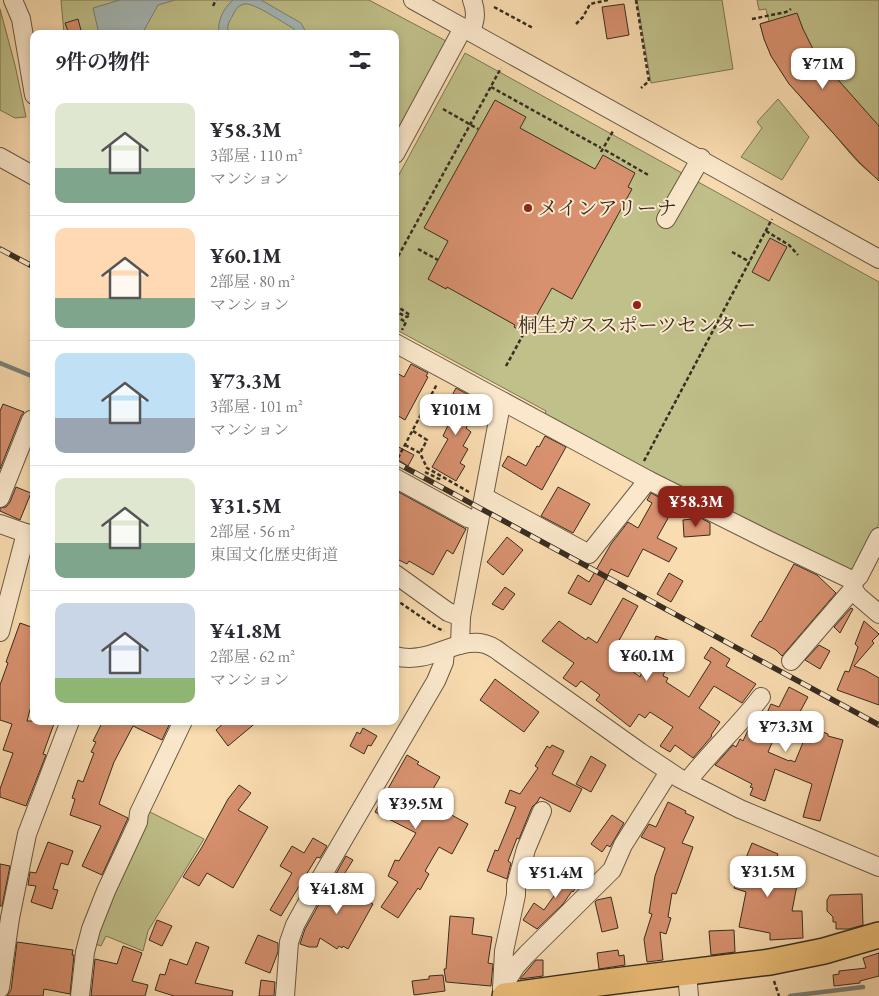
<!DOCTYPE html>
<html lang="ja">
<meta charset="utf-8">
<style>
body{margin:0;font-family:"EB Garamond","Noto Serif JP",serif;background:#f2f2f3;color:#2b2b33;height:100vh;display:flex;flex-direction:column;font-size:19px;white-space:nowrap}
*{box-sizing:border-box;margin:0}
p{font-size:16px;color:#7c7c81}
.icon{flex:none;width:28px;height:28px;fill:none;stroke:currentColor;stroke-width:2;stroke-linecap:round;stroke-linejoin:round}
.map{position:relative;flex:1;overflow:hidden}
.sheet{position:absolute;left:30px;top:30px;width:369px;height:695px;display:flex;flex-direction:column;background:#fff;border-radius:10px;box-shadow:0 2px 8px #0003}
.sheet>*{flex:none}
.price{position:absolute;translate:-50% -42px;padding:0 11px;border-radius:10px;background:#fff;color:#222;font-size:16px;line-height:32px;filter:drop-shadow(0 1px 2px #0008)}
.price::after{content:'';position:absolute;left:50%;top:30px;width:15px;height:11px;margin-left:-8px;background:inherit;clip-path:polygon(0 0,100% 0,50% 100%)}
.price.current{background:#8f2418;color:#fff}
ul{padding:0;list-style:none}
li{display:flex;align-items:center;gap:15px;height:125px;padding:0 25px}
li+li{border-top:1px solid #e1e1e2}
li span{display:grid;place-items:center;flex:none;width:140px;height:100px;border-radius:10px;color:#555}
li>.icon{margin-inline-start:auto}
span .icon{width:60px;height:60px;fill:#fffc;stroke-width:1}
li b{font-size:21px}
h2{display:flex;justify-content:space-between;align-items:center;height:60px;padding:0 25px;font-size:21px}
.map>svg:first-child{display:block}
.green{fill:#c0c08a;stroke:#7c7655}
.water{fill:#a4b8b7;stroke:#78807b}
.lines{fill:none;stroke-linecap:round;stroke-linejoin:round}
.stream{stroke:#78807b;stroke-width:4.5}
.building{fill:#d8916f;stroke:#372d20;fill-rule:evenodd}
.minor-casing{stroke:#685944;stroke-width:20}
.highway-casing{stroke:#372d20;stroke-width:28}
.path{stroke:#372d20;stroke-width:2.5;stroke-dasharray:4 2.5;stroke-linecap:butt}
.minor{stroke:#fbe8cc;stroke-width:18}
.highway{stroke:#ecbe78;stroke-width:25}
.rail-casing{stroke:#372d20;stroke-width:5.5}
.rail{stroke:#fbe8cc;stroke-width:4;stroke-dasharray:11;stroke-linecap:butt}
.poi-dot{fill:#8f2418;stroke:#fbe8cc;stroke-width:2}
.labels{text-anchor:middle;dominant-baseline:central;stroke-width:4;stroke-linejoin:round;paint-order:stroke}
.poi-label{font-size:20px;fill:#372d20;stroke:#fbe8cc;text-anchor:start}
</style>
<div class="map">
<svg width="879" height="996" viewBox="0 0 879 996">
<rect width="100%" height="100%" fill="#f9dcb0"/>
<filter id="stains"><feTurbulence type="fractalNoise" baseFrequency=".004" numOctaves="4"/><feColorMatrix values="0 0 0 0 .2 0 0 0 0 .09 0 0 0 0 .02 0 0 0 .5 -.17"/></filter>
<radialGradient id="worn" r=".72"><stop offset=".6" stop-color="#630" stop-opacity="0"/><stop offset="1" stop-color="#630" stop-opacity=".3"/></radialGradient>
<g class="green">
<polygon points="61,0 369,0 448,42 395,139 395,34 64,34"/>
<polygon points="637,0 722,0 733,69 651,83"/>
<path d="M757 0H879V179C861 168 848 151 835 135 804 101 772 70 760 24L769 21 766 9 759 10Z"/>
<polygon points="0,9 15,65 26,117 15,118 0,110"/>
<polygon points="465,53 879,282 879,524 853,572 628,465 545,415 546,411 395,329 395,182"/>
<polygon points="778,99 809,137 782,180 741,157 762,128 757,122"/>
<polygon points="146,810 204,839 148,931 143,951 106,936 101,946 90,942"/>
</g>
<g class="water">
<polygon points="120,0 175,0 158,5 142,34 99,34 93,8"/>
<path d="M233 0H261L301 23 307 34H298L293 28C283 23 254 2 244 4 238 6 235 10 233 15 229 22 226 26 229 34H219C217 21 223 9 233 0Z"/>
</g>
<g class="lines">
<g class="stream">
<polyline points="0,363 34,377"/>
<polyline points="790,996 863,987"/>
</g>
</g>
<g class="building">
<polygon points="624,4 629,35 607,39 602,7"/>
<polygon points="797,13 803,29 812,47 824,64 879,126 879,181 859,162 800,96 789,84 771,56 764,39 760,24"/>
<polygon points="78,19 82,34 69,34 65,23"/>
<polygon points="495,100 526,117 520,128 595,169 603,155 635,173 628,187 632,189 572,299 552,288 526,334 514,327 515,325 447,287 446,289 428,279 448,241 424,228"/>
<polygon points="770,238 787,247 769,281 752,272"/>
<polygon points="411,364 428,373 426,376 428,377 405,420 395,414 395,372 404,377"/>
<polygon points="456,388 476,399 469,411 474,415 466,428 471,432 463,446 468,449 460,463 465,466 456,481 432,467 448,439 443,436 450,421 446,419 454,405 449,401"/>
<polygon points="3,404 24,412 21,416 0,469 0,411"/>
<polygon points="545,436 566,447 542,490 502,466 508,456 526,466 537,446 539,447"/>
<polygon points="395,445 414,455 408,466 395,458"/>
<polygon points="16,487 31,493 20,520 0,511 0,508 6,507 10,502"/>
<polygon points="558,487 590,504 573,533 541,516"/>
<polygon points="395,490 466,529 453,554 447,550 433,575 409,561 407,564 395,558"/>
<polygon points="651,493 670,503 667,508 672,511 657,538 677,548 669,562 643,549 628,577 611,569 591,605 568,593 578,575 589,582 611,544 628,522 638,528 652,503 647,500"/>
<polygon points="701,518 710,523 710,535 684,537 683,520"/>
<polygon points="507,537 523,550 503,575 487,562"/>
<polygon points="794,564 817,575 836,593 782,656 776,650 751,636 760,621 761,622"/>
<polygon points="669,573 683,581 671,602 657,594"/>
<polygon points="505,587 515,594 503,610 492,604"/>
<polygon points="623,598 638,606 611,655 640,677 656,636 676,643 663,676 668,678 666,682 689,697 711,662 704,658 711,647 730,659 726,666 756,684 742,703 714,686 699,708 720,722 711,735 712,736 693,758 675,745 670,752 660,746 673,727 650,712 645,718 639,714 630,727 596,700 600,695 581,681 576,687 563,678 574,663 542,641 559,621 586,640 588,637 597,643"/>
<polygon points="851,608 853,609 840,633 834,627"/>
<polygon points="864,621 879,634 872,641 874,643 854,666 865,670 879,678 879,705 837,690 845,671 849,672 858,647 855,644"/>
<polygon points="20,623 34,628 34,695 27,721 55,721 43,754 46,755 26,806 0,797 0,789 13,753 3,750 12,724 0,720 0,685 8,663 6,662"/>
<polygon points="819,645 830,651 820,669 805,660"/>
<polygon points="495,679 539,712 524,732 480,700"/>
<path d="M789 687 808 697 795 721 828 734V736L843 740 820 821 803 817 812 784 775 769 765 801 750 795 753 788 750 787 752 784 715 765 733 745 736 747 740 739 743 741 749 728 762 713 766 715 771 704 779 707ZM779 727 804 740 795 762 790 760 789 761 768 752Z"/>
<polygon points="103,721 171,721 162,740 133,726 114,762 99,804 128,818 102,875 82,866 101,826 70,815 75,799 72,798 78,780 83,782 94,753 91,752 96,742 93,741"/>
<polygon points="226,721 258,721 228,746 216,730"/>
<polygon points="363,728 377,736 371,746 368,745 364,754 350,746 357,732 360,734"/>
<polygon points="552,745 564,751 552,774 582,789 570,812 540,797 538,801 532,807 519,839 517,838 508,861 511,863 507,879 487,871 495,850 498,851 516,807 505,803 510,790 520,794 538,768 535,766 547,746 550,748"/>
<polygon points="407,755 419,762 417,764 440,777 426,801 468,824 452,854 439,847 425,871 429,874 420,890 418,888 398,918 381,907 398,882 388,876 395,860 399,861 416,833 375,812"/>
<polygon points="591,756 606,765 591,792 576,784"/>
<polygon points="239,785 251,793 238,810 268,827 233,888 207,873 199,886 183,877 202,847 228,799"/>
<polygon points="668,802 686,811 685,813 694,817 682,843 693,847 676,894 672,893 668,917 671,918 666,934 660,932 663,960 647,962 644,939 652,914 649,913 655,876 665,848 641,837 649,824 656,827"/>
<polygon points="612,815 624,823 610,847 607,845 602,852 591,844"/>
<polygon points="313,838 327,846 320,858 317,857 281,916 270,910 292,873 280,866 292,846 304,853"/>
<polygon points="48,842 73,851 68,865 61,863 53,889 58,890 52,909 31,902 36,886 28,885 30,872 36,873"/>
<polygon points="752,843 778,854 767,880 797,885 792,911 802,911 803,938 770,940 770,933 739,927 746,892 734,888"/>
<polygon points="346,856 353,860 338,884 373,904 348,949 343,946 342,948 339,946 337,949 320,938 317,947 309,947 300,944 305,929"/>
<polygon points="578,862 587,868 573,892 572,891 563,904 537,929 523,920 534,903 544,910"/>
<polygon points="0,864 10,866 2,906 0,906"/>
<polygon points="862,894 863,925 849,929 836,929 836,922 833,922 833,917 827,911 827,900 830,895"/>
<polygon points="611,897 618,928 602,932 595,902 597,900"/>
<polygon points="450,916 474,918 472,934 492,937 488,963 493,964 491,986 446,982 444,969 446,969"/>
<polygon points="157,920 172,926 162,946 149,940"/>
<polygon points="734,930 735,952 711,955 709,931"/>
<polygon points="258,935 278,943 278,952 270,973 245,963"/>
<polygon points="17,942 73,950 72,955 74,955 70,994 44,989 43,996 7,996 11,990"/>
<polygon points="196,942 209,947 195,983 233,991 232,996 174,996 155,990 160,974 165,975 170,959 187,965"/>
<polygon points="123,946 142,953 132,981 148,985 145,996 91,996 95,959 117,964"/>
<polygon points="618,950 619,956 624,955 625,965 599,969 597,953"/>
<polygon points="879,953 879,976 860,981 860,983 834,986 833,975 839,974 839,971 866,968 863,958"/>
<polygon points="536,960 543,960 543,976 520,979"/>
<polygon points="443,975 445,991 414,995 412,981 429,979 429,976"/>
<polygon points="261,980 275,982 274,996 259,996"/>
</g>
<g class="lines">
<g class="minor-casing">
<g id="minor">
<polyline points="13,0 21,19 34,95"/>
<polyline points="413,0 879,259"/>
<path d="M471 32C475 20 477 13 472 0"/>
<polyline points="395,154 463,28"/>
<polyline points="0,157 34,176"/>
<polyline points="666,219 701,158"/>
<polyline points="395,343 648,480 768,540 854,581"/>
<polyline points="395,478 468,518 479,521"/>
<polyline points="484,497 589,554 648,480"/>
<polyline points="0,498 31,420"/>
<polyline points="0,524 34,536"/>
<polyline points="395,574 448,612 461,617"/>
<polyline points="853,589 858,596 879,614"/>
<polyline points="0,632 26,533"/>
<polyline points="460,645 461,617 500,410 504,402"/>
<path d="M395 656C428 665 451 640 480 643 488 644 495 648 501 653L640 752 679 778 740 809 879 867"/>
<polyline points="791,661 853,589 854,581 859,576 879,537"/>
<path d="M687 782C710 752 738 727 761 697"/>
<polyline points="687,973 689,996"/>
<polyline points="0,988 10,918 27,834 70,721"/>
<polyline points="502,988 516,966 527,954 612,870 623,845 669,772"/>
<polyline points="502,988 504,951 516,895 516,885 526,849 542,811"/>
<polyline points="80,996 85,952 91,929 106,891 138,822 139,813 183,721"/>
<polyline points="285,996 289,942 295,925 319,881 436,681 444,662 445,651"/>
</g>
</g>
<g class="highway-casing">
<polyline id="highway" points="505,996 599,983 770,962 824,951 879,935"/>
</g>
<g class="path">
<polyline points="636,0 649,81 641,88"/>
<polyline points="213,6 216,0"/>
<polyline points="494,7 533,28"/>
<polyline points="752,19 786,12 791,9"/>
<polyline points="576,24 583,17 590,4 608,0"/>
<polyline points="306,34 313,32"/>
<polyline points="491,87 601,148"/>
<polyline points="443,109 478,129"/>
<polyline points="605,150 650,176"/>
<polyline points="601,152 613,131"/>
<polyline points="766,231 789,245 798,255"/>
<polyline points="418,249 438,260"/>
<polyline points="732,252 750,262"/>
<polyline points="395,262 501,68"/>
<polyline points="395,305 410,315 407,317 395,311"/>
<polyline points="395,316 406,322 402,330"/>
<polyline points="506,366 524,333"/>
<polyline points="413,431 427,440 420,453"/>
<polyline points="405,445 420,453 427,468 469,492"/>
<polyline points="398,458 437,384"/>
<polyline points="644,461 772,219"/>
<polyline points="425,472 439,479 441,476"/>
<polyline points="395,599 437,628 444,631"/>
<polyline points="774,981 779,996"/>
</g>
<use href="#minor" class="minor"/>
<use href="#highway" class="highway"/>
<g class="rail-casing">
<g id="rail">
<polyline points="0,249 34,267"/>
<polyline points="395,462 879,725"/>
</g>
</g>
<use href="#rail" class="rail"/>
</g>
<g class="poi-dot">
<circle cx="528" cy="208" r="5"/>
<circle cx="637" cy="305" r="5"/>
</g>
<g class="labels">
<g class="poi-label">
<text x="538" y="208">メインアリーナ</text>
<text x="637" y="325" text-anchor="middle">桐生ガススポーツセンター</text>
</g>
</g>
<rect width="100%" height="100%" filter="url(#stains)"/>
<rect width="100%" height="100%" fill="url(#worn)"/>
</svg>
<b class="price" style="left:823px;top:90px">¥71M</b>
<b class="price" style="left:456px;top:436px">¥101M</b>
<b class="price current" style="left:696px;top:528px">¥58.3M</b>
<b class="price" style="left:647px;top:682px">¥60.1M</b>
<b class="price" style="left:786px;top:753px">¥73.3M</b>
<b class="price" style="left:416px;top:830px">¥39.5M</b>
<b class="price" style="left:768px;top:898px">¥31.5M</b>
<b class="price" style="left:556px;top:899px">¥51.4M</b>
<b class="price" style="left:337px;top:915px">¥41.8M</b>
<section class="sheet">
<h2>9件の物件<svg class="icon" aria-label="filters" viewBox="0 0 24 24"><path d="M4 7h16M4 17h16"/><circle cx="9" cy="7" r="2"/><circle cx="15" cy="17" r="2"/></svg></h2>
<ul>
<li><span style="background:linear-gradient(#dfe7d0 65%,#7fa58c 0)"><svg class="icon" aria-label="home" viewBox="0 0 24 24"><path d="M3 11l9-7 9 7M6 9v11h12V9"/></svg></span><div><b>¥58.3M</b><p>3部屋 · 110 m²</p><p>マンション</p></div></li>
<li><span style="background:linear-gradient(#ffd9b3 70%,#7fa58c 0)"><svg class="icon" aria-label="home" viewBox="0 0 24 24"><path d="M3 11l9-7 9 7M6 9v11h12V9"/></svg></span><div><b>¥60.1M</b><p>2部屋 · 80 m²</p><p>マンション</p></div></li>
<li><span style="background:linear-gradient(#bfe0f5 65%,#9aa5b1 0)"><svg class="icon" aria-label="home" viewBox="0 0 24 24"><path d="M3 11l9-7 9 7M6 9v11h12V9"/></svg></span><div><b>¥73.3M</b><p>3部屋 · 101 m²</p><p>マンション</p></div></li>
<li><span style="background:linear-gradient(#dfe7d0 65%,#7fa58c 0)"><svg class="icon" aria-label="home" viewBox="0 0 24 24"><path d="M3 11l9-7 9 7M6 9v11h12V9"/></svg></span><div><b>¥31.5M</b><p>2部屋 · 56 m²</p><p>東国文化歴史街道</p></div></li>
<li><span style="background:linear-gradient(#c9d6e8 75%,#8fb573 0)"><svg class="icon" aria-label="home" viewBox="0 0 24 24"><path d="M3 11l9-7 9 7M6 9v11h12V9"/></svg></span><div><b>¥41.8M</b><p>2部屋 · 62 m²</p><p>マンション</p></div></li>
</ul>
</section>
</div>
